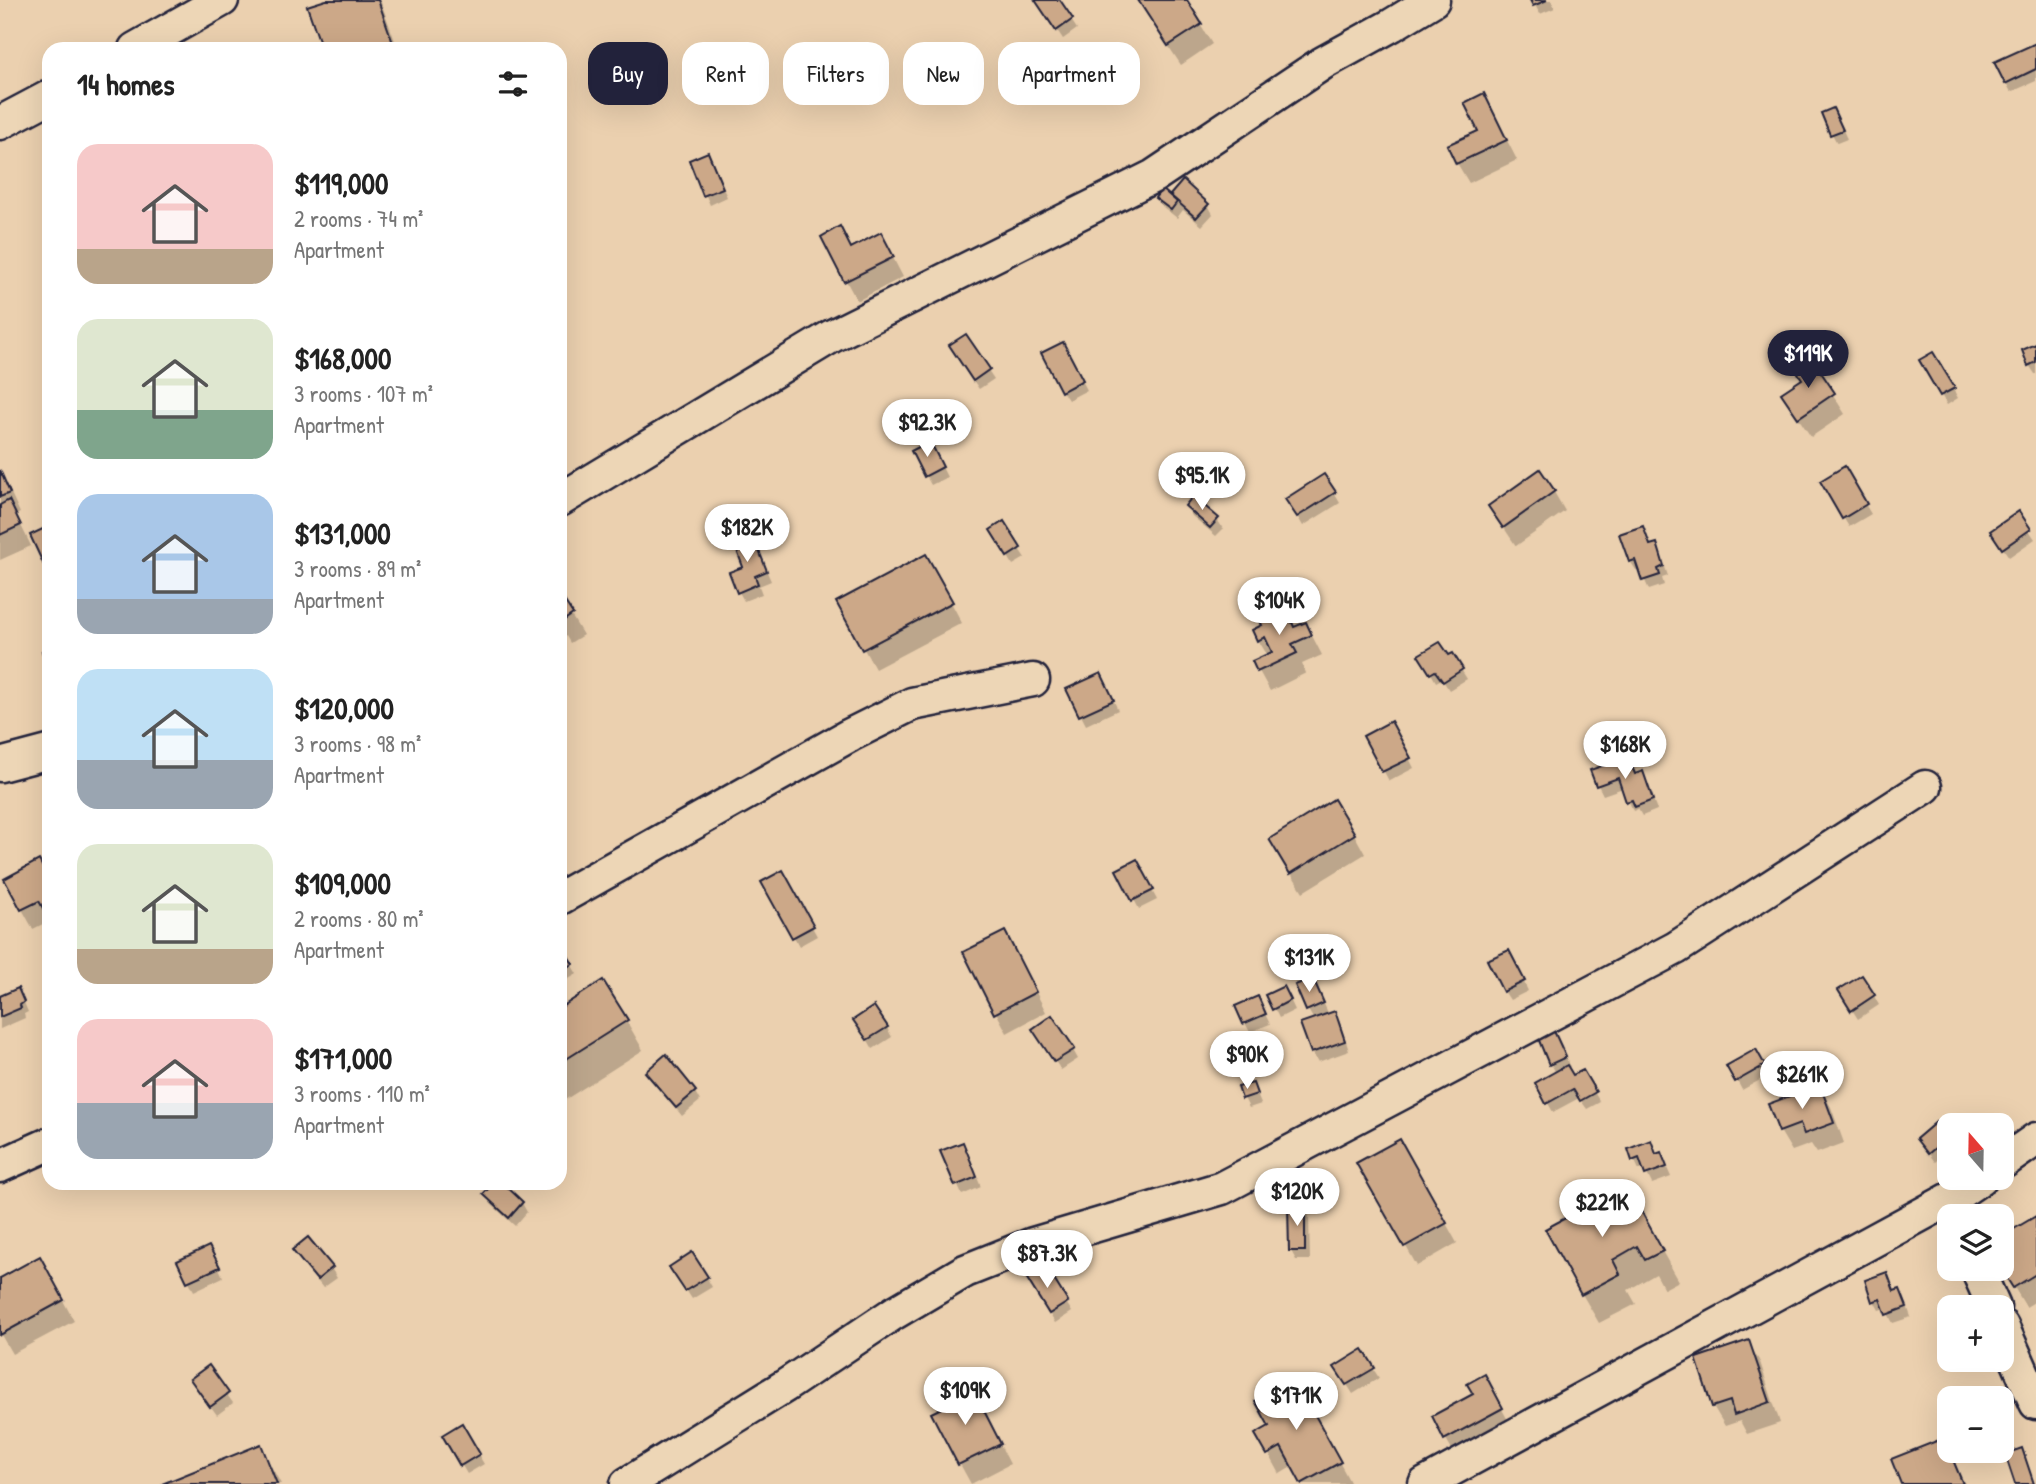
<!DOCTYPE html>
<meta charset="utf-8">
<style>
body{margin:0;font-family:"Patrick Hand",sans-serif;background:#f2f2f2;color:#222;height:100vh;display:flex;flex-direction:column;font-size:26px;white-space:nowrap}
*{box-sizing:border-box;margin:0}
p{font-size:23px;color:#767676}
.icon{flex:none;width:38px;height:38px;fill:none;stroke:currentColor;stroke-width:2;stroke-linecap:round;stroke-linejoin:round}
.map{position:relative;flex:1;overflow:hidden}
.side{position:absolute;left:42px;top:42px;width:525px;height:1148px;display:flex;flex-direction:column;background:#fff;border-radius:21px;box-shadow:0 7px 28px #0002}
.side>*{flex:none}
.top-card{position:absolute;left:588px;top:42px;width:665px;height:63px;display:flex;gap:14px}
.needle{width:46px;rotate:340deg}
.fabs{position:absolute;left:1937px;top:1113px;display:grid;gap:14px}
.fabs a{display:grid;place-items:center;width:77px;height:77px;border-radius:14px;background:#fff;box-shadow:0 7px 28px #0002;font-size:35px}
.price{position:absolute;translate:-50% -60px;padding:0 16px;border-radius:24px;background:#fff;color:#222;font-size:23px;line-height:46px;filter:drop-shadow(0 2px 4px #0008)}
.price::after{content:'';position:absolute;left:50%;top:42px;width:21px;height:16px;margin-left:-10px;background:inherit;clip-path:polygon(0 0,100% 0,50% 100%)}
.price.selected{background:#22223b;color:#fff}
ul{padding:0;list-style:none}
li{display:flex;align-items:center;gap:21px;height:175px;padding:0 35px}
li span{display:grid;place-items:center;flex:none;width:196px;height:140px;border-radius:21px;color:#555}
li>.icon{margin-inline-start:auto}
span .icon{width:84px;height:84px;fill:#fffc;stroke-width:1}
li b{font-size:30px}
h2{display:flex;justify-content:space-between;align-items:center;height:84px;padding:0 35px;font-size:30px}
.chip{padding:0 24px;border-radius:21px;background:#fff;box-shadow:0 7px 28px #0002;font-size:24px;line-height:63px}
.chip.selected{background:#22223b;color:#fff}
.map>svg:first-child{display:block}
.shadow{fill:#0003}
.building{fill:#cca888;stroke:#22223b;stroke-width:2}
.lines{fill:none;stroke-linecap:round;stroke-linejoin:round}
.street-casing{stroke:#22223b;stroke-width:37}
.street{stroke:#edd6b6;stroke-width:32}
</style>
<div class="map">
<svg width="2036" height="1484" viewBox="0 0 2036 1484">
<rect width="100%" height="100%" fill="#ebd0af"/>
<filter id="ink" filterUnits="userSpaceOnUse"><feTurbulence type="fractalNoise" baseFrequency=".0143" numOctaves="2"/><feDisplacementMap in="SourceGraphic" scale="14" xChannelSelector="R" yChannelSelector="G"/><feConvolveMatrix kernelMatrix="1 2 1 2 8 2 1 2 1" color-interpolation-filters="sRGB"/></filter>
<g filter="url(#ink)">
<g class="shadow">
<polygon points="331,0 380,0 398,49 323,49"/>
<polygon points="1037,0 1058,0 1077,29 1063,39"/>
<polygon points="1138,0 1185,0 1212,44 1181,65"/>
<polygon points="1532,0 1551,0 1555,8 1540,14"/>
<polygon points="2036,47 2036,81 2011,92 2006,83"/>
<polygon points="1484,95 1517,160 1469,183 1457,163 1480,132"/>
<polygon points="1838,119 1847,139 1837,143 1832,134"/>
<polygon points="708,154 727,197 710,205 691,161"/>
<polygon points="1183,183 1208,205 1213,214 1202,226 1183,210 1177,218 1163,207 1157,198 1170,198"/>
<polygon points="823,238 851,249 891,254 903,277 857,301"/>
<polygon points="2036,346 2036,374 2035,374 2029,365"/>
<polygon points="1068,353 1087,390 1068,400 1062,391"/>
<polygon points="1933,354 1958,398 1947,405 1921,361"/>
<polygon points="956,355 988,370 994,379 979,389"/>
<polygon points="1812,361 1845,414 1811,437 1795,413 1804,380"/>
<polygon points="913,452 935,453 947,477 931,485"/>
<polygon points="0,469 20,513 16,515 31,546 0,560"/>
<polygon points="1844,469 1871,514 1849,527 1822,482"/>
<polygon points="1324,476 1340,503 1303,526 1287,499"/>
<polygon points="1554,492 1565,511 1516,546 1490,507"/>
<polygon points="1187,506 1217,519 1223,529 1216,536 1192,516"/>
<polygon points="2018,514 2035,539 2009,557 1998,541"/>
<polygon points="1003,524 1025,558 1013,565 993,530"/>
<polygon points="1642,528 1651,547 1656,545 1661,555 1668,576 1662,578 1664,585 1649,590 1640,569 1636,570 1630,561"/>
<polygon points="751,535 771,581 759,586 762,594 744,601 739,592"/>
<polygon points="937,576 962,623 875,669 838,602"/>
<polygon points="560,597 583,635 570,643 566,636 560,640"/>
<polygon points="1284,609 1296,629 1306,624 1322,655 1302,664 1306,673 1270,691 1254,662 1268,656 1258,640"/>
<polygon points="1452,655 1467,679 1449,690 1442,679 1436,682 1421,656 1449,658"/>
<polygon points="1106,684 1118,710 1086,725 1068,690"/>
<polygon points="1396,732 1414,768 1389,781 1365,736"/>
<polygon points="1628,759 1636,776 1642,773 1647,783 1657,810 1642,816 1638,809 1633,811 1623,788 1603,795 1598,785 1592,771"/>
<polygon points="1354,834 1365,854 1303,892 1282,859"/>
<polygon points="1137,862 1157,900 1139,909 1119,871"/>
<polygon points="782,872 817,936 799,946 764,882"/>
<polygon points="6,880 49,881 49,921 33,929"/>
<polygon points="560,946 577,974 567,980 560,969"/>
<polygon points="1281,948 1302,951 1313,975 1296,982"/>
<polygon points="965,953 1016,953 1046,1012 1007,1033"/>
<polygon points="1514,961 1528,991 1510,1000 1504,991"/>
<polygon points="1313,980 1329,1015 1334,1013 1340,1022 1349,1051 1318,1062 1312,1052 1314,1020 1308,1010"/>
<polygon points="1840,991 1874,996 1879,1005 1858,1019"/>
<polygon points="1268,996 1289,997 1295,1010 1279,1018"/>
<polygon points="0,998 23,1000 28,1012 24,1014 25,1018 0,1029"/>
<polygon points="1262,1008 1270,1024 1250,1032 1245,1023"/>
<polygon points="560,1010 626,1020 643,1050 560,1103"/>
<polygon points="856,1020 887,1028 892,1037 873,1049"/>
<polygon points="1040,1039 1073,1050 1078,1059 1061,1070"/>
<polygon points="1559,1043 1570,1067 1567,1068 1572,1077 1582,1072 1600,1102 1587,1109 1579,1098 1553,1112 1537,1084 1556,1073 1551,1064"/>
<polygon points="1755,1051 1769,1075 1742,1090 1729,1066"/>
<polygon points="647,1072 695,1092 700,1101 682,1116"/>
<polygon points="1253,1085 1261,1104 1249,1108 1244,1098"/>
<polygon points="1819,1087 1831,1107 1844,1143 1817,1153 1811,1144 1792,1151 1780,1131"/>
<polygon points="1948,1137 1950,1149 1935,1162 1918,1139"/>
<polygon points="1400,1141 1457,1243 1417,1266 1359,1163"/>
<polygon points="1630,1150 1657,1156 1661,1154 1671,1177 1652,1184 1644,1168 1639,1170"/>
<polygon points="943,1152 967,1153 981,1187 962,1195"/>
<polygon points="496,1183 500,1183 522,1203 527,1212 515,1226 491,1204 485,1194"/>
<polygon points="1304,1207 1309,1216 1310,1260 1296,1260 1291,1251"/>
<polygon points="1641,1214 1679,1281 1664,1289 1656,1274 1628,1290 1636,1304 1599,1323 1582,1294"/>
<polygon points="2036,1218 2036,1301 2026,1307 2002,1267"/>
<polygon points="214,1257 223,1277 194,1291 179,1262"/>
<polygon points="300,1259 331,1268 337,1278 323,1288"/>
<polygon points="1045,1268 1072,1312 1055,1323 1028,1278"/>
<polygon points="1887,1274 1895,1293 1900,1291 1905,1300 1911,1317 1893,1323 1885,1308 1879,1310 1874,1301"/>
<polygon points="677,1276 707,1278 712,1287 692,1299"/>
<polygon points="51,1278 74,1321 12,1354 0,1333 0,1280"/>
<polygon points="1748,1342 1760,1362 1780,1423 1747,1434 1740,1421 1725,1426 1713,1406"/>
<polygon points="1362,1351 1379,1378 1353,1394 1336,1367"/>
<polygon points="208,1368 233,1403 217,1415 198,1389"/>
<polygon points="1495,1396 1512,1428 1457,1458 1446,1439"/>
<polygon points="1306,1401 1350,1482 1348,1484 1303,1484 1293,1466 1280,1474 1258,1434"/>
<polygon points="972,1406 989,1423 1010,1464 971,1484 960,1464"/>
<polygon points="461,1426 484,1464 467,1474 444,1436"/>
<polygon points="1943,1440 1965,1484 1903,1484"/>
<polygon points="260,1446 281,1484 166,1484"/>
</g>
<g class="building">
<polygon points="326,0 378,0 395,49 322,49 307,6"/>
<polygon points="1035,0 1060,0 1073,19 1056,31"/>
<polygon points="1138,0 1187,0 1202,24 1168,46"/>
<polygon points="1530,0 1547,0 1533,6"/>
<polygon points="2036,43 2036,69 2005,84 1994,62"/>
<polygon points="1484,93 1507,140 1456,164 1447,145 1478,131 1464,103"/>
<polygon points="1833,108 1843,130 1830,135 1821,113"/>
<polygon points="708,152 723,188 703,196 689,160"/>
<polygon points="1183,180 1209,204 1196,218 1170,195"/>
<polygon points="1162,189 1177,202 1171,210 1155,198"/>
<polygon points="840,226 851,248 881,232 894,257 844,282 821,237"/>
<polygon points="966,334 990,369 973,381 949,345"/>
<polygon points="1063,342 1083,380 1061,392 1041,353"/>
<polygon points="2036,344 2036,362 2028,366 2022,350"/>
<polygon points="1933,352 1955,388 1940,396 1919,360"/>
<polygon points="1812,359 1835,393 1798,418 1781,393 1802,379 1796,370"/>
<polygon points="930,441 943,467 924,477 911,451"/>
<polygon points="1845,466 1867,504 1842,519 1820,481"/>
<polygon points="1540,469 1555,491 1503,528 1488,506"/>
<polygon points="0,470 10,493 0,497"/>
<polygon points="1324,474 1336,492 1297,517 1285,499"/>
<polygon points="1193,496 1219,518 1210,528 1185,506"/>
<polygon points="9,500 21,525 0,535 0,505"/>
<polygon points="2019,511 2031,529 2002,549 1990,531"/>
<polygon points="1004,521 1021,548 1007,557 990,530"/>
<polygon points="49,526 49,576 30,535"/>
<polygon points="1643,526 1650,545 1657,543 1664,566 1658,569 1660,575 1642,581 1635,560 1629,562 1619,534"/>
<polygon points="752,533 767,571 755,576 758,584 737,593 729,572 743,567 733,540"/>
<polygon points="926,554 953,602 862,650 836,602"/>
<polygon points="560,594 573,614 560,623"/>
<polygon points="1285,606 1294,627 1306,622 1312,635 1292,644 1297,653 1257,672 1252,661 1272,652 1265,637 1257,641 1252,630 1262,625 1259,619"/>
<polygon points="1440,642 1449,655 1453,653 1463,669 1443,682 1435,671 1430,674 1418,655"/>
<polygon points="49,649 49,668 47,668 42,651"/>
<polygon points="1101,673 1114,700 1079,716 1066,689"/>
<polygon points="1391,721 1411,758 1382,772 1363,736"/>
<polygon points="1628,757 1635,774 1643,771 1653,800 1635,807 1632,800 1626,802 1618,778 1596,786 1590,770"/>
<polygon points="1334,799 1355,834 1290,874 1269,839"/>
<polygon points="1137,859 1154,890 1132,901 1116,870"/>
<polygon points="39,860 49,879 49,919 39,901 21,910 4,879"/>
<polygon points="783,870 814,926 792,938 761,882"/>
<polygon points="1005,931 1036,992 994,1014 963,952"/>
<polygon points="1298,940 1309,965 1289,973 1279,947"/>
<polygon points="560,943 573,964 560,972"/>
<polygon points="1509,950 1525,981 1503,992 1487,960"/>
<polygon points="1862,975 1875,995 1851,1011 1838,990"/>
<polygon points="1313,978 1324,1003 1306,1011 1295,985"/>
<polygon points="603,980 628,1020 560,1063 560,1008"/>
<polygon points="1284,986 1291,1000 1272,1010 1265,995"/>
<polygon points="18,988 24,1002 20,1005 21,1008 0,1017 0,996"/>
<polygon points="1258,996 1266,1014 1243,1024 1235,1006"/>
<polygon points="874,1006 888,1027 867,1040 853,1020"/>
<polygon points="1335,1011 1345,1041 1311,1053 1300,1023"/>
<polygon points="1052,1015 1075,1049 1054,1062 1032,1029"/>
<polygon points="1554,1031 1566,1057 1549,1065 1538,1038"/>
<polygon points="1756,1049 1765,1065 1735,1082 1726,1066"/>
<polygon points="666,1054 696,1091 676,1108 645,1072"/>
<polygon points="1567,1065 1573,1075 1583,1070 1596,1092 1580,1101 1573,1089 1546,1104 1535,1083"/>
<polygon points="1253,1083 1257,1094 1242,1099 1238,1087"/>
<polygon points="1820,1085 1834,1123 1804,1134 1800,1124 1779,1132 1768,1104"/>
<polygon points="1936,1122 1949,1136 1928,1154 1916,1139"/>
<polygon points="1400,1139 1447,1223 1404,1247 1356,1163"/>
<polygon points="1651,1140 1656,1154 1661,1152 1667,1167 1645,1175 1639,1158 1632,1161 1628,1149"/>
<polygon points="963,1142 977,1177 955,1186 940,1151"/>
<polygon points="494,1183 503,1183 523,1202 509,1218 483,1194"/>
<polygon points="1627,1185 1663,1251 1645,1260 1637,1246 1613,1260 1620,1274 1581,1295 1545,1229"/>
<polygon points="1288,1205 1305,1205 1305,1251 1289,1251"/>
<polygon points="2036,1216 2036,1274 2013,1288 2001,1269 2002,1236"/>
<polygon points="308,1237 333,1267 317,1280 292,1250"/>
<polygon points="209,1246 220,1267 187,1282 177,1261"/>
<polygon points="692,1252 708,1277 685,1291 669,1267"/>
<polygon points="40,1256 64,1300 0,1335 0,1278"/>
<polygon points="1045,1265 1068,1302 1049,1314 1026,1277"/>
<polygon points="1887,1272 1894,1291 1900,1289 1907,1307 1886,1315 1880,1299 1872,1302 1865,1280"/>
<polygon points="1749,1340 1770,1402 1734,1415 1730,1401 1712,1407 1696,1358"/>
<polygon points="1363,1349 1375,1368 1346,1385 1334,1367"/>
<polygon points="209,1365 229,1393 210,1407 190,1379"/>
<polygon points="1485,1374 1503,1408 1444,1440 1432,1416 1473,1394 1467,1384"/>
<polygon points="1295,1379 1341,1462 1301,1484 1281,1447 1267,1455 1255,1434 1269,1426 1255,1401"/>
<polygon points="962,1385 972,1405 979,1401 1001,1444 958,1465 931,1413 950,1404 945,1394"/>
<polygon points="462,1423 480,1454 460,1466 442,1435"/>
<polygon points="1944,1438 1963,1484 1901,1484 1891,1459"/>
<polygon points="261,1444 277,1484 162,1484"/>
<polygon points="2022,1448 2034,1484 2015,1484 2005,1454"/>
</g>
<g class="lines">
<g class="street-casing">
<g id="street">
<polyline points="135,49 222,0"/>
<polyline points="0,123 49,97"/>
<polyline points="560,500 832,336 1154,176 1323,63 1392,25 1433,0"/>
<polyline points="0,765 49,752"/>
<polyline points="560,898 850,735 912,704 1033,680"/>
<polyline points="2002,1163 2036,1139"/>
<polyline points="0,1166 49,1144"/>
<polyline points="1977,1269 1994,1307"/>
<polyline points="2002,1326 2036,1403"/>
<polyline points="627,1484 785,1386 894,1313 965,1271 1033,1244 1222,1188 1676,948 1925,787"/>
<polyline points="1425,1484 1950,1199 1981,1178"/>
</g>
</g>
<use href="#street" class="street"/>
</g>
</g>
</svg>
<div class="fabs">
<a><svg class="needle" viewBox="-14 -14 28 28"><path d="M0-13l5 13h-10z" fill="#e53935"/><path d="M0 13l5-13h-10z" fill="#767676"/></svg></a>
<a><svg class="icon" aria-label="layers" viewBox="0 0 24 24"><path d="M12 4l9 5-9 5-9-5zM3 14l9 5 9-5"/></svg></a>
<a>+</a>
<a>−</a>
</div>
<b class="price selected" style="left:1808px;top:390px">$119K</b>
<b class="price" style="left:927px;top:459px">$92.3K</b>
<b class="price" style="left:1202px;top:512px">$95.1K</b>
<b class="price" style="left:747px;top:564px">$182K</b>
<b class="price" style="left:1279px;top:637px">$104K</b>
<b class="price" style="left:1625px;top:781px">$168K</b>
<b class="price" style="left:1309px;top:994px">$131K</b>
<b class="price" style="left:1247px;top:1091px">$90K</b>
<b class="price" style="left:1802px;top:1111px">$261K</b>
<b class="price" style="left:1297px;top:1228px">$120K</b>
<b class="price" style="left:1602px;top:1239px">$221K</b>
<b class="price" style="left:1047px;top:1290px">$87.3K</b>
<b class="price" style="left:965px;top:1427px">$109K</b>
<b class="price" style="left:1296px;top:1432px">$171K</b>
<div class="top-card">
<a class="chip selected">Buy</a>
<a class="chip">Rent</a>
<a class="chip">Filters</a>
<a class="chip">New</a>
<a class="chip">Apartment</a>
</div>
<section class="side">
<h2>14 homes<svg class="icon" aria-label="filters" viewBox="0 0 24 24"><path d="M4 7h16M4 17h16"/><circle cx="9" cy="7" r="2"/><circle cx="15" cy="17" r="2"/></svg></h2>
<ul>
<li><span style="background:linear-gradient(#f6c9c9 75%,#b9a48a 0)"><svg class="icon" aria-label="home" viewBox="0 0 24 24"><path d="M3 11l9-7 9 7M6 9v11h12V9"/></svg></span><div><b>$119,000</b><p>2 rooms · 74 m²</p><p>Apartment</p></div></li>
<li><span style="background:linear-gradient(#dfe7d0 65%,#7fa58c 0)"><svg class="icon" aria-label="home" viewBox="0 0 24 24"><path d="M3 11l9-7 9 7M6 9v11h12V9"/></svg></span><div><b>$168,000</b><p>3 rooms · 107 m²</p><p>Apartment</p></div></li>
<li><span style="background:linear-gradient(#a9c7e8 75%,#9aa5b1 0)"><svg class="icon" aria-label="home" viewBox="0 0 24 24"><path d="M3 11l9-7 9 7M6 9v11h12V9"/></svg></span><div><b>$131,000</b><p>3 rooms · 89 m²</p><p>Apartment</p></div></li>
<li><span style="background:linear-gradient(#bfe0f5 65%,#9aa5b1 0)"><svg class="icon" aria-label="home" viewBox="0 0 24 24"><path d="M3 11l9-7 9 7M6 9v11h12V9"/></svg></span><div><b>$120,000</b><p>3 rooms · 98 m²</p><p>Apartment</p></div></li>
<li><span style="background:linear-gradient(#dfe7d0 75%,#b9a48a 0)"><svg class="icon" aria-label="home" viewBox="0 0 24 24"><path d="M3 11l9-7 9 7M6 9v11h12V9"/></svg></span><div><b>$109,000</b><p>2 rooms · 80 m²</p><p>Apartment</p></div></li>
<li><span style="background:linear-gradient(#f6c9c9 60%,#9aa5b1 0)"><svg class="icon" aria-label="home" viewBox="0 0 24 24"><path d="M3 11l9-7 9 7M6 9v11h12V9"/></svg></span><div><b>$171,000</b><p>3 rooms · 110 m²</p><p>Apartment</p></div></li>
</ul>
</section>
</div>
